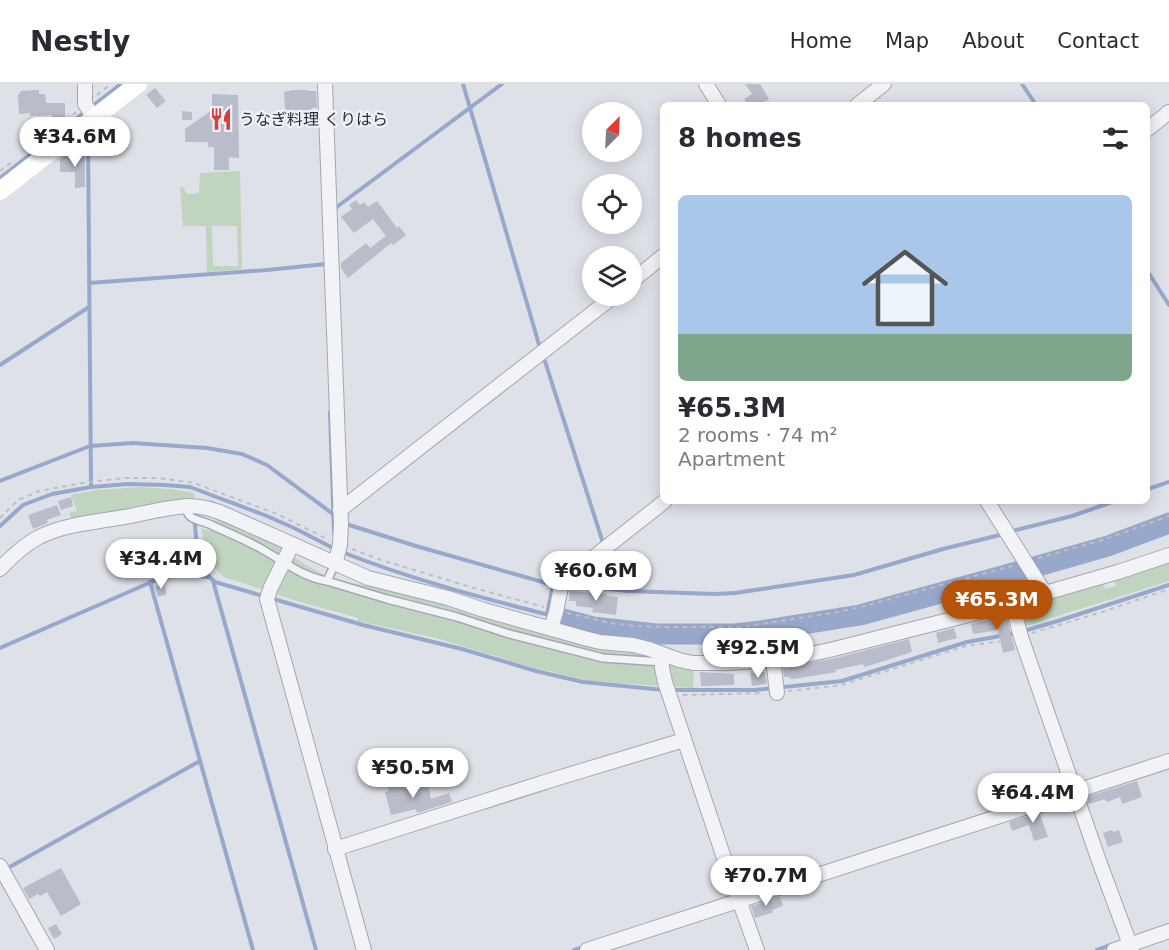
<!DOCTYPE html>
<meta charset="utf-8">
<style>
body{margin:0;font-family:"DejaVu Sans","Noto Sans JP",sans-serif;background:#f2f2f3;color:#2b2b33;height:100vh;display:flex;flex-direction:column;font-size:22px;white-space:nowrap}
*{box-sizing:border-box;margin:0}
p{font-size:20px;color:#7c7c81}
.icon{flex:none;width:33px;height:33px;fill:none;stroke:currentColor;stroke-width:2;stroke-linecap:round;stroke-linejoin:round}
.map{position:relative;flex:1;overflow:hidden}
.drawer{position:absolute;left:660px;top:18px;width:490px;height:402px;display:flex;flex-direction:column;background:#fff;border-radius:9px;box-shadow:0 3px 15px #0003}
.drawer>*{flex:none}
.needle{width:39px;rotate:24deg}
.tools{position:absolute;left:582px;top:18px;display:grid;gap:12px}
.tools a{display:grid;place-items:center;width:60px;height:60px;border-radius:50%;background:#fff;box-shadow:0 3px 15px #0003;font-size:30px}
.price{position:absolute;translate:-50% -51px;padding:0 14px;border-radius:21px;background:#fff;color:#222;font-size:20px;line-height:39px;filter:drop-shadow(0 2px 3px #0008)}
.price::after{content:'';position:absolute;left:50%;top:36px;width:18px;height:14px;margin-left:-9px;background:inherit;clip-path:polygon(0 0,100% 0,50% 100%)}
.price.active{background:#b45309;color:#fff}
ul{padding:0;list-style:none}
li{display:grid;align-content:center;gap:12px;height:318px;padding:0 18px}
li span{display:grid;place-items:center;height:186px;border-radius:9px;color:#555}
li>.icon{margin-inline-start:auto}
span .icon{width:108px;height:108px;fill:#fffc;stroke-width:1}
li b{font-size:26px}
h2{display:flex;justify-content:space-between;align-items:center;height:72px;padding:0 18px;font-size:26px}
header{display:flex;align-items:center;gap:36px;box-sizing:border-box;height:84px;padding:0 30px;background:#fff;border-bottom:2px solid #e1e1e2}
header strong{font-size:28px}
nav{display:flex;gap:33px;margin-inline-start:auto;font-size:21px}
.map>svg:first-child{display:block}
.green{fill:#c1d4c0;fill-rule:evenodd}
.lines{fill:none;stroke-linecap:round;stroke-linejoin:round}
.stream{stroke:#98a8cb;stroke-width:4}
.river{stroke:#98a8cb;stroke-width:21}
.building{fill:#b9bcc9}
.lane-casing{stroke:#a4a7b3;stroke-width:10}
.street-casing{stroke:#a4a7b3;stroke-width:16}
.path{stroke:#bdbfc8;stroke-width:2;stroke-dasharray:4.5 4.5;stroke-linecap:butt}
.lane{stroke:#f2f3f7;stroke-width:7}
.street{stroke:#f2f3f7;stroke-width:14}
.secondary{stroke:#fff;stroke-width:18}
.labels{text-anchor:middle;dominant-baseline:central;stroke-width:4.5;stroke-linejoin:round;paint-order:stroke}
.poi-label{font-size:16px;fill:#272c41;stroke:#eff1f7;text-anchor:start}
</style>
<header>
<strong>Nestly</strong>
<nav><a>Home</a><a>Map</a><a>About</a><a>Contact</a></nav>
</header>
<div class="map">
<svg width="1169" height="866" viewBox="0 0 1169 866">
<rect width="100%" height="100%" fill="#dfe1e9"/>
<g class="green">
<path d="M240 87 242 185 207 188 206 142H183L180 103 182 102 187 110H196L199 108 200 89ZM212 142H237L238 182H213Z"/>
<polygon points="141,403 170,405 194,409 194,416 147,421 76,435 71,434 69,429 77,427 71,411 96,406"/>
<polygon points="216,433 280,463 301,478 322,490 347,498 379,504 434,517 531,545 547,551 582,561 608,566 635,568 652,571 652,579 659,582 661,602 589,597 528,582 436,554 358,537 358,534 297,517 224,493 214,483 206,466 201,444 209,447"/>
<polygon points="1169,475 1169,497 1023,543 1020,524 1103,498 1105,505 1116,502 1114,494"/>
<polygon points="668,582 694,584 693,604 670,603"/>
<polygon points="547,699 549,706 485,726 483,720"/>
</g>
<g class="lines">
<g class="stream">
<polyline points="463,0 540,264"/>
<polyline points="1022,0 1036,21"/>
<polyline points="88,51 91,403"/>
<polyline points="0,94 121,0"/>
<polyline points="334,125 502,0"/>
<polyline points="1148,188 1169,221"/>
<polyline points="89,199 267,186 326,180"/>
<polyline points="543,271 603,459"/>
<polyline points="0,281 89,223"/>
<polyline points="330,328 334,449"/>
<polyline points="0,397 90,362 133,359 207,364 242,370 267,381 333,430"/>
<polyline points="1148,405 1169,398"/>
<path d="M195 440C196 460 198 486 215 498L363 541 462 565 536 587 583 598 664 606"/>
<polyline points="346,440 416,462 553,501"/>
<polyline points="0,442 23,421 52,410 91,403 128,400 165,401 190,403 267,432 294,444 335,465"/>
<polyline points="1016,446 1072,432 1115,417"/>
<path d="M342 468C410 495 482 514 553 532"/>
<polyline points="213,497 316,866"/>
<polyline points="150,498 253,866"/>
<polyline points="567,500 627,507 714,510 735,509 854,491 943,465 1000,451"/>
<polyline points="547,530 554,497 563,489"/>
<polyline points="1024,547 1061,536 1169,501"/>
<polyline points="0,564 163,493 191,491 208,493"/>
<polyline points="672,606 755,606 842,597 967,558 1017,549"/>
<polyline points="6,785 200,677"/>
<polyline points="574,866 584,863"/>
<polyline points="1097,866 1111,861"/>
</g>
<polyline class="river" points="559,534 593,543 656,550 735,550 760,547 860,531 1024,486 1108,462 1169,439"/>
</g>
<g class="building">
<polygon points="745,0 760,0 769,15 759,21 748,21 744,15 752,10"/>
<polygon points="155,4 166,17 157,24 146,11"/>
<polygon points="39,6 39,10 45,10 46,19 65,19 65,33 52,33 52,31 30,32 30,29 19,30 18,10 20,10 20,7"/>
<polygon points="293,6 308,6 308,7 316,7 317,24 311,24 312,26 285,26 284,8"/>
<polygon points="212,10 238,11 239,74 229,73 229,86 214,86 214,63 208,63 208,58 185,58 185,45 212,26"/>
<polygon points="182,27 192,28 192,36 182,36"/>
<polygon points="65,71 81,71 81,72 85,72 85,103 75,104 75,88 60,88 60,75"/>
<polygon points="356,116 360,121 364,118 368,123 377,117 397,144 399,142 406,151 393,161 391,159 348,194 341,184 341,179 366,159 370,164 386,152 373,135 354,149 341,133 352,125 349,121"/>
<polygon points="71,413 73,422 61,426 58,417"/>
<polygon points="57,421 61,431 47,436 48,439 33,445 28,431"/>
<polygon points="164,500 167,510 158,513 155,503"/>
<polygon points="570,507 607,510 607,512 618,513 616,531 592,528 593,524 576,522 576,517 569,517"/>
<polygon points="1006,531 1015,566 1003,569 998,546 973,550 971,540"/>
<polygon points="954,544 957,554 938,559 936,549"/>
<polygon points="909,555 912,568 878,579 864,583 863,580 835,586 836,588 794,595 790,595 790,593 784,593 783,584 789,584 789,582 836,574"/>
<polygon points="700,588 734,590 734,601 701,602"/>
<polygon points="765,588 767,600 752,602 750,589"/>
<polygon points="409,696 412,705 428,702 431,715 449,709 452,718 417,729 416,725 391,731 385,708 389,707 387,702"/>
<polygon points="1137,697 1142,713 1122,720 1120,713 1107,718 1105,715 1089,720 1086,713"/>
<polygon points="1065,720 1066,722 1040,730 1048,753 1034,757 1029,741 1012,747 1009,738"/>
<polygon points="1112,746 1113,748 1119,746 1123,758 1108,763 1103,749"/>
<polygon points="61,784 81,820 61,832 47,808 40,812 38,810 29,815 23,804"/>
<polygon points="780,813 783,822 772,826 773,828 755,834 751,822"/>
<polygon points="56,840 62,850 54,855 48,844"/>
</g>
<g class="lines">
<g class="lane-casing">
<g id="lane">
<path d="M186 423C188 437 198 435 209 440 228 449 247 456 265 467 286 479 303 493 327 497L335 480"/>
<polyline points="327,497 387,515 457,533 506,549 603,574 662,578"/>
</g>
</g>
<g class="street-casing">
<g id="street">
<polyline points="85,0 85,20 94,34"/>
<polyline points="325,0 341,440 340,461 335,480"/>
<polyline points="706,0 719,21"/>
<polyline points="857,21 884,0"/>
<polyline points="1148,45 1169,28"/>
<polyline points="632,197 663,172"/>
<polyline points="987,417 1045,509"/>
<polyline points="340,426 614,212"/>
<polyline points="292,461 271,503 267,515 364,866"/>
<path d="M0 485C12 472 24 461 39 453 65 440 96 438 125 433 146 429 167 423 189 422 204 422 216 426 229 432L368 494 448 514 484 526 584 554 600 558 633 561 649 565 679 576 693 579H726L758 577 811 570 834 565 1012 520 1045 509 1118 488 1169 471"/>
<polyline points="1012,520 1021,553 1099,777 1132,866"/>
<polyline points="551,544 556,528 561,503 566,495 665,417"/>
<polyline points="662,570 662,584 665,598 724,774 757,866"/>
<polyline points="773,575 777,609"/>
<polyline points="335,765 548,697 684,656"/>
<polyline points="0,782 47,866"/>
<polyline points="587,866 1169,677"/>
<polyline points="1114,866 1169,847"/>
</g>
</g>
<g class="path">
<polyline points="97,11 111,0"/>
<polyline points="66,36 76,28"/>
<polyline points="0,87 12,78"/>
<polyline points="0,434 18,416 39,407 88,398 124,394 158,394 194,399 277,430 327,455"/>
<polyline points="352,465 381,476 474,504 544,523"/>
<polyline points="1038,474 1103,456 1169,432"/>
<polyline points="567,529 611,539 634,542 664,543 742,543 838,528 868,521 1012,482"/>
<polyline points="1032,549 1102,528 1169,505"/>
<polyline points="788,607 841,601 966,562 1009,556"/>
<polyline points="683,611 764,609"/>
</g>
<use href="#lane" class="lane"/>
<use href="#street" class="street"/>
<polyline class="secondary" points="0,107 138,0"/>
</g>
<defs>
<g id="restaurant-bare" transform="scale(1.8)"><path d="M-5-6h1v4h1v-4h1v4h1v-4h1v5L-1.5 .5V6h-2V.5L-5-1ZM5-6V6H3V1.5H1.5Q1.5-4 5-6Z" fill="#d5403d" stroke="#eff1f7" stroke-width="2.5" paint-order="stroke"/></g>
</defs>
<g fill-rule="evenodd">
<use href="#restaurant-bare" x="221" y="35"/>
</g>
<g class="labels">
<g class="poi-label">
<text x="239" y="35">うなぎ料理 くりはら</text>
</g>
</g>
</svg>
<div class="tools">
<a><svg class="needle" viewBox="-14 -14 28 28"><path d="M0-13l5 13h-10z" fill="#e53935"/><path d="M0 13l5-13h-10z" fill="#7c7c81"/></svg></a>
<a><svg class="icon" aria-label="locate" viewBox="0 0 24 24"><circle cx="12" cy="12" r="6"/><path d="M12 2v4M12 18v4M2 12h4M18 12h4"/></svg></a>
<a><svg class="icon" aria-label="layers" viewBox="0 0 24 24"><path d="M12 4l9 5-9 5-9-5zM3 14l9 5 9-5"/></svg></a>
</div>
<b class="price" style="left:75px;top:84px">¥34.6M</b>
<b class="price" style="left:161px;top:506px">¥34.4M</b>
<b class="price" style="left:596px;top:518px">¥60.6M</b>
<b class="price active" style="left:997px;top:547px">¥65.3M</b>
<b class="price" style="left:758px;top:595px">¥92.5M</b>
<b class="price" style="left:413px;top:715px">¥50.5M</b>
<b class="price" style="left:1033px;top:740px">¥64.4M</b>
<b class="price" style="left:766px;top:823px">¥70.7M</b>
<section class="drawer">
<h2>8 homes<svg class="icon" aria-label="filters" viewBox="0 0 24 24"><path d="M4 7h16M4 17h16"/><circle cx="9" cy="7" r="2"/><circle cx="15" cy="17" r="2"/></svg></h2>
<ul>
<li><span style="background:linear-gradient(#a9c7e8 75%,#7fa58c 0)"><svg class="icon" aria-label="home" viewBox="0 0 24 24"><path d="M3 11l9-7 9 7M6 9v11h12V9"/></svg></span><div><b>¥65.3M</b><p>2 rooms · 74 m²</p><p>Apartment</p></div></li>
</ul>
</section>
</div>
